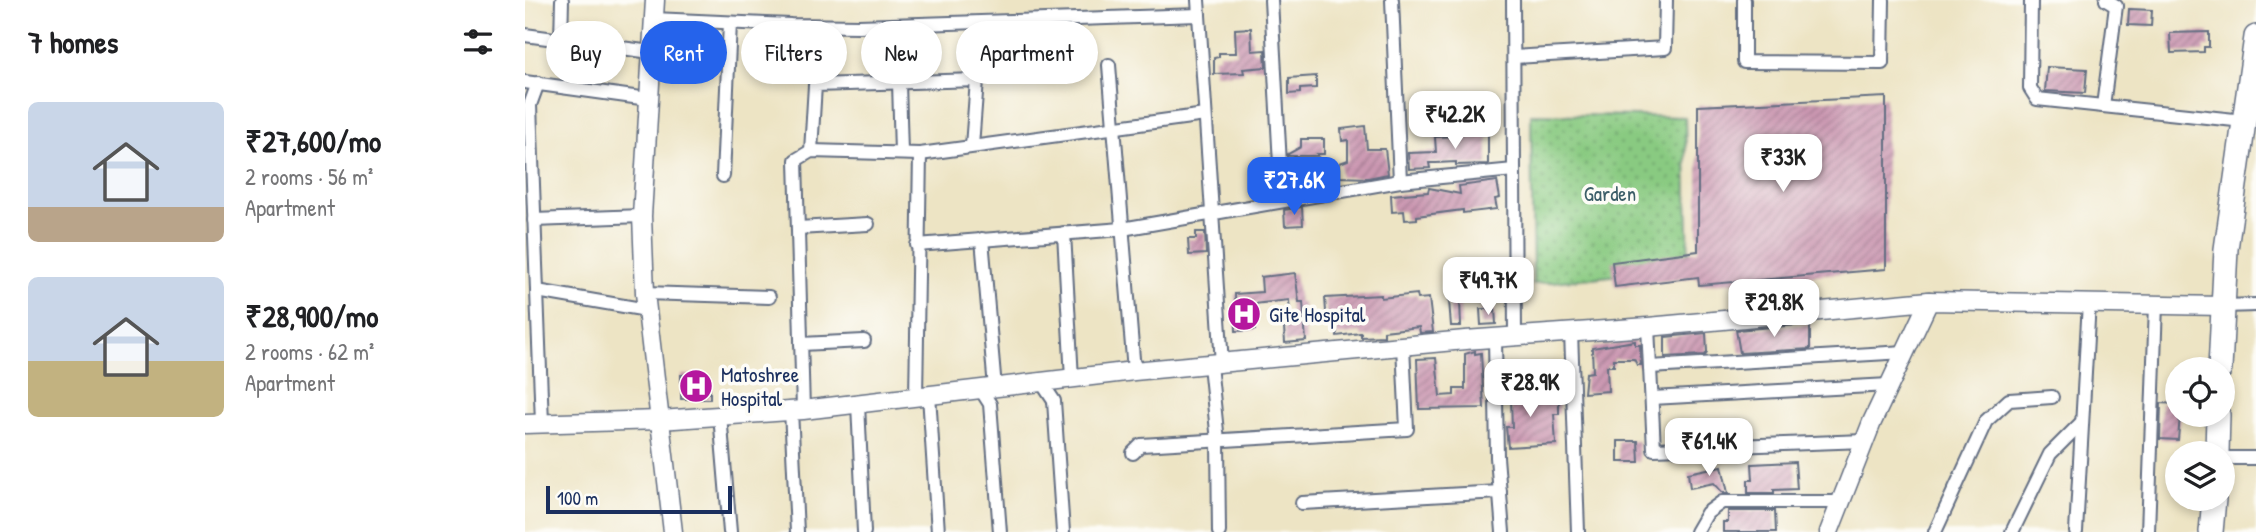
<!DOCTYPE html>
<meta charset="utf-8">
<style>
body{margin:0;font-family:"Patrick Hand",sans-serif;background:#f2f2f2;color:#202124;height:100vh;display:flex;flex-direction:column;font-size:26px;white-space:nowrap}
*{box-sizing:border-box;margin:0}
p{font-size:23px;color:#757577}
.icon{flex:none;width:38px;height:38px;fill:none;stroke:currentColor;stroke-width:2;stroke-linecap:round;stroke-linejoin:round}
.map{position:relative;flex:1;overflow:hidden}
.panel{display:flex;flex-direction:column;background:#fff;width:525px}
.panel>*{flex:none}
.hud{position:absolute;left:21px;top:21px;width:665px;height:63px;display:flex;gap:14px}
.tools{position:absolute;left:1640px;top:357px;display:grid;gap:14px}
.tools a{display:grid;place-items:center;width:70px;height:70px;border-radius:50%;background:#fff;box-shadow:0 4px 10px #0003;font-size:35px}
.scale{position:absolute;left:21px;bottom:18px;width:186px;box-sizing:border-box;padding-left:7px;border:4px solid #1b2f5e;border-top:0;font-size:19px;line-height:24px;white-space:nowrap;color:#1b2f5e;-webkit-text-stroke:5px #fdfcf7;paint-order:stroke}
.price{position:absolute;translate:-50% -60px;padding:0 16px;border-radius:14px;background:#fff;color:#222;font-size:23px;line-height:46px;filter:drop-shadow(0 2px 4px #0008)}
.price::after{content:'';position:absolute;left:50%;top:42px;width:21px;height:16px;margin-left:-10px;background:inherit;clip-path:polygon(0 0,100% 0,50% 100%)}
.price.on{background:#2563eb;color:#fff}
ul{padding:0;list-style:none}
li{display:flex;align-items:center;gap:21px;height:175px;padding:0 28px}
li span{display:grid;place-items:center;flex:none;width:196px;height:140px;border-radius:10px;color:#555}
li>.icon{margin-inline-start:auto}
span .icon{width:84px;height:84px;fill:#fffc;stroke-width:1}
li b{font-size:30px}
h2{display:flex;justify-content:space-between;align-items:center;height:84px;padding:0 28px;font-size:30px}
.tag{padding:0 24px;border-radius:32px;background:#fff;box-shadow:0 4px 10px #0003;font-size:24px;line-height:63px}
.tag.on{background:#2563eb;color:#fff}
main{display:flex;flex:1;min-height:0}
.map>svg:first-child{display:block}
.garden{fill:url(#garden-dots);stroke:#527c70;stroke-width:2}
.building{fill:url(#building-hatch)}
.lines{fill:none;stroke-linecap:round;stroke-linejoin:round}
.street-casing{stroke:#646e82;stroke-width:16}
.secondary-casing{stroke:#646e82;stroke-width:21}
.highway-casing{stroke:#646e82;stroke-width:26}
.street{stroke:#fff;stroke-width:12}
.secondary{stroke:#fff;stroke-width:18}
.highway{stroke:#fff;stroke-width:23}
.labels{text-anchor:middle;dominant-baseline:central;stroke-width:7;stroke-linejoin:round;paint-order:stroke}
.park-label{font-size:21px;fill:#3c5e68;stroke:#fdfcf7}
.poi-label{font-size:21px;fill:#1b2f5e;stroke:#fdfcf7;text-anchor:start}
</style>
<main>
<section class="panel">
<h2>7 homes<svg class="icon" aria-label="filters" viewBox="0 0 24 24"><path d="M4 7h16M4 17h16"/><circle cx="9" cy="7" r="2"/><circle cx="15" cy="17" r="2"/></svg></h2>
<ul>
<li><span style="background:linear-gradient(#c9d6e8 75%,#b9a48a 0)"><svg class="icon" aria-label="home" viewBox="0 0 24 24"><path d="M3 11l9-7 9 7M6 9v11h12V9"/></svg></span><div><b>₹27,600/mo</b><p>2 rooms · 56 m²</p><p>Apartment</p></div></li>
<li><span style="background:linear-gradient(#c9d6e8 60%,#c2b280 0)"><svg class="icon" aria-label="home" viewBox="0 0 24 24"><path d="M3 11l9-7 9 7M6 9v11h12V9"/></svg></span><div><b>₹28,900/mo</b><p>2 rooms · 62 m²</p><p>Apartment</p></div></li>
</ul>
</section>
<div class="map">
<svg width="1731" height="532" viewBox="0 0 1731 532">
<defs>
<pattern id="garden-dots" width="8" height="8" patternUnits="userSpaceOnUse" patternTransform="scale(1.75)"><rect width="8" height="8" fill="#89ca81"/><path d="M2 2h.1M6 6h.1" fill="none" stroke="#6fa46d" stroke-width="1.8" stroke-linecap="round"/></pattern>
<pattern id="building-hatch" width="6" height="6" patternUnits="userSpaceOnUse" patternTransform="scale(1.75)"><rect width="6" height="6" fill="#cb97b1"/><path d="M-1 1l2-2M0 6l6-6M5 7l2-2" fill="none" stroke="#a47c93"/></pattern>
</defs>
<rect width="100%" height="100%" fill="#fdfcf7"/>
<filter id="ink" filterUnits="userSpaceOnUse"><feTurbulence type="fractalNoise" baseFrequency=".0143" numOctaves="2"/><feDisplacementMap in="SourceGraphic" scale="14" xChannelSelector="R" yChannelSelector="G"/><feConvolveMatrix kernelMatrix="1 2 1 2 8 2 1 2 1" color-interpolation-filters="sRGB"/></filter>
<filter id="wash" filterUnits="userSpaceOnUse"><feTurbulence type="fractalNoise" baseFrequency=".00686" numOctaves="4" result="noise"/><feDisplacementMap in="SourceGraphic" scale="28" xChannelSelector="R" yChannelSelector="G"/><feGaussianBlur stdDeviation="1.57" result="paint"/><feColorMatrix in="noise" values="0 0 0 0 0 0 0 0 0 0 0 0 0 0 0 0 0 1.4 0 .05"/><feComposite in="paint" operator="in"/></filter>
<g filter="url(#wash)">
<rect width="100%" height="100%" fill="#ede4c4"/>
<polygon class="garden" points="1006,114 1160,117 1164,268 1008,284"/>
<g id="blocks">
<g class="building">
<polygon points="1604,9 1627,10 1626,26 1603,25"/>
<polygon points="726,28 727,51 740,50 741,67 718,69 719,73 689,74 689,58 694,57 694,53 711,53 710,29"/>
<polygon points="1684,32 1684,47 1679,47 1679,52 1646,53 1645,33"/>
<polygon points="1522,67 1562,69 1560,93 1520,91"/>
<polygon points="791,76 791,88 775,89 775,93 764,94 764,78"/>
<polygon points="1361,97 1361,269 1174,285 1173,277 1090,287 1087,262 1173,251 1173,106"/>
<polygon points="840,126 842,149 860,149 863,174 843,178 815,177 815,163 823,160 823,140 817,141 816,129"/>
<polygon points="932,131 963,131 963,164 931,165 931,162 911,163 904,163 905,168 884,169 883,153 911,152 910,137 932,136"/>
<polygon points="776,139 799,139 799,154 792,154 793,156 763,156 763,154 776,147"/>
<polygon points="972,181 975,198 970,199 972,209 938,213 938,210 892,216 892,219 880,220 879,211 867,212 866,195 903,192 904,188 935,194 934,186"/>
<polygon points="777,207 778,225 760,226 759,210"/>
<polygon points="671,232 680,232 681,254 664,255 663,239 671,239"/>
<polygon points="770,273 774,302 778,302 781,341 760,343 759,327 766,327 764,300 729,304 730,330 711,331 710,294 737,292 736,277"/>
<polygon points="892,294 893,299 904,298 908,332 895,333 894,327 859,331 859,336 836,337 836,333 812,336 811,325 802,325 800,298 856,295 856,298"/>
<polygon points="924,300 935,300 936,326 926,326"/>
<polygon points="955,309 970,309 971,324 956,325"/>
<polygon points="1285,324 1285,349 1215,353 1211,330"/>
<polygon points="1181,333 1182,352 1180,355 1140,357 1140,337"/>
<polygon points="1110,341 1110,345 1115,345 1116,365 1112,365 1109,359 1089,359 1089,366 1082,366 1083,391 1059,393 1061,373 1068,372 1067,348"/>
<polygon points="950,351 950,354 956,353 959,408 894,409 892,359 911,358 915,396 929,395 929,389 940,389 940,354"/>
<rect x="156" y="375" width="29" height="24"/>
<polygon points="1001,382 1001,400 1034,400 1034,414 1029,414 1031,444 983,447 981,427 987,427 986,399 980,400 980,388 984,388 984,383"/>
<polygon points="1636,403 1652,404 1652,415 1655,415 1653,440 1635,439"/>
<polygon points="1093,441 1113,441 1114,462 1093,462"/>
<polygon points="1270,462 1272,489 1249,490 1249,493 1223,493 1223,480 1228,480 1227,464"/>
<polygon points="1197,466 1203,493 1198,493 1189,483 1165,488 1163,473"/>
<polygon points="1203,511 1250,511 1251,532 1198,532 1198,522 1203,522"/>
</g>
</g>
</g>
<g filter="url(#ink)">
<use href="#blocks" fill-opacity="0" stroke="#646e82" stroke-width="2"/>
<g class="lines">
<g class="street-casing">
<g id="street">
<polyline points="673,0 697,364"/>
<polyline points="746,0 757,201"/>
<polyline points="867,0 875,181"/>
<polyline points="988,0 990,336"/>
<polyline points="1219,0 1219,62 1357,63 1358,0"/>
<polyline points="1506,0 1505,88 1512,99 1719,121"/>
<polyline points="128,19 266,25 334,26 674,15"/>
<polyline points="0,35 126,52"/>
<polyline points="36,40 37,0"/>
<polyline points="989,57 1140,48 1141,0"/>
<polyline points="584,65 609,371"/>
<polyline points="0,82 123,99"/>
<polyline points="374,82 376,153"/>
<polyline points="13,83 5,105 17,423"/>
<polyline points="1578,106 1591,6 1581,0"/>
<polyline points="286,151 290,85 452,80 447,146"/>
<polyline points="198,176 205,23"/>
<polyline points="9,220 117,216"/>
<polyline points="273,228 343,224"/>
<polyline points="539,233 547,379"/>
<polyline points="457,239 470,388"/>
<polyline points="392,245 597,229 875,181 989,170"/>
<polyline points="12,291 122,310"/>
<polyline points="120,293 244,297"/>
<polyline points="1698,306 1731,305"/>
<polyline points="1123,327 1129,449 1340,441"/>
<polyline points="1046,332 1053,532"/>
<polyline points="970,338 972,457 978,532"/>
<polyline points="276,344 339,341"/>
<polyline points="685,365 693,441 694,532"/>
<polyline points="1125,367 1380,352"/>
<polyline points="517,383 529,401 538,532"/>
<polyline points="456,390 465,404 475,532"/>
<polyline points="404,395 413,532"/>
<polyline points="391,397 395,154"/>
<polyline points="1127,398 1364,385"/>
<polyline points="333,404 339,532"/>
<polyline points="266,410 272,532"/>
<polyline points="278,410 271,160 286,151 395,154 680,115"/>
<polyline points="195,415 205,532"/>
<polyline points="608,453 616,445 882,429 878,346"/>
<polyline points="1698,458 1731,458"/>
<polyline points="777,503 975,492"/>
<polyline points="1171,532 1182,513 1197,502 1317,502"/>
<polyline points="1410,532 1461,421 1484,400 1527,397"/>
<polyline points="1487,532 1525,454 1557,422"/>
<polyline points="1551,532 1564,302"/>
<polyline points="1623,532 1631,304"/>
</g>
</g>
<g class="secondary-casing">
<g id="secondary">
<polyline points="130,0 117,216 120,293 148,532"/>
<polyline points="0,424 135,420 278,410 609,371 940,340 1123,327 1404,301"/>
<polyline points="1304,532 1347,422 1404,301 1698,306"/>
</g>
</g>
<g class="highway-casing">
<g id="highway">
<polyline points="1695,369 1701,249 1731,37"/>
<polyline points="1692,453 1693,415"/>
<polyline points="1686,532 1689,499"/>
</g>
</g>
<use href="#street" class="street"/>
<use href="#secondary" class="secondary"/>
<use href="#highway" class="highway"/>
</g>
</g>
<defs>
<g id="hospital-disc" transform="scale(1.75)"><circle r="9.5" fill="#b5179e" stroke="#fdfcf7"/><path d="M-5-5h3v3.5h4V-5h3V5h-3V1.5h-4V5h-3Z" fill="#fff"/></g>
</defs>
<g fill-rule="evenodd">
<use href="#hospital-disc" x="719" y="314"/>
<use href="#hospital-disc" x="171" y="386"/>
</g>
<g class="labels">
<g class="park-label">
<text x="1085" y="193">Garden</text>
</g>
<g class="poi-label">
<text x="744" y="314">Gite Hospital</text>
<text x="196" y="374">Matoshree<tspan x="196" dy="24">Hospital</tspan></text>
</g>
</g>
</svg>
<div class="tools">
<a><svg class="icon" aria-label="locate" viewBox="0 0 24 24"><circle cx="12" cy="12" r="6"/><path d="M12 2v4M12 18v4M2 12h4M18 12h4"/></svg></a>
<a><svg class="icon" aria-label="layers" viewBox="0 0 24 24"><path d="M12 4l9 5-9 5-9-5zM3 14l9 5 9-5"/></svg></a>
</div>
<div class="scale">100 m</div>
<b class="price" style="left:930px;top:151px">₹42.2K</b>
<b class="price" style="left:1258px;top:194px">₹33K</b>
<b class="price on" style="left:769px;top:217px">₹27.6K</b>
<b class="price" style="left:963px;top:317px">₹49.7K</b>
<b class="price" style="left:1249px;top:339px">₹29.8K</b>
<b class="price" style="left:1005px;top:419px">₹28.9K</b>
<b class="price" style="left:1184px;top:478px">₹61.4K</b>
<div class="hud">
<a class="tag">Buy</a>
<a class="tag on">Rent</a>
<a class="tag">Filters</a>
<a class="tag">New</a>
<a class="tag">Apartment</a>
</div>
</div>
</main>
